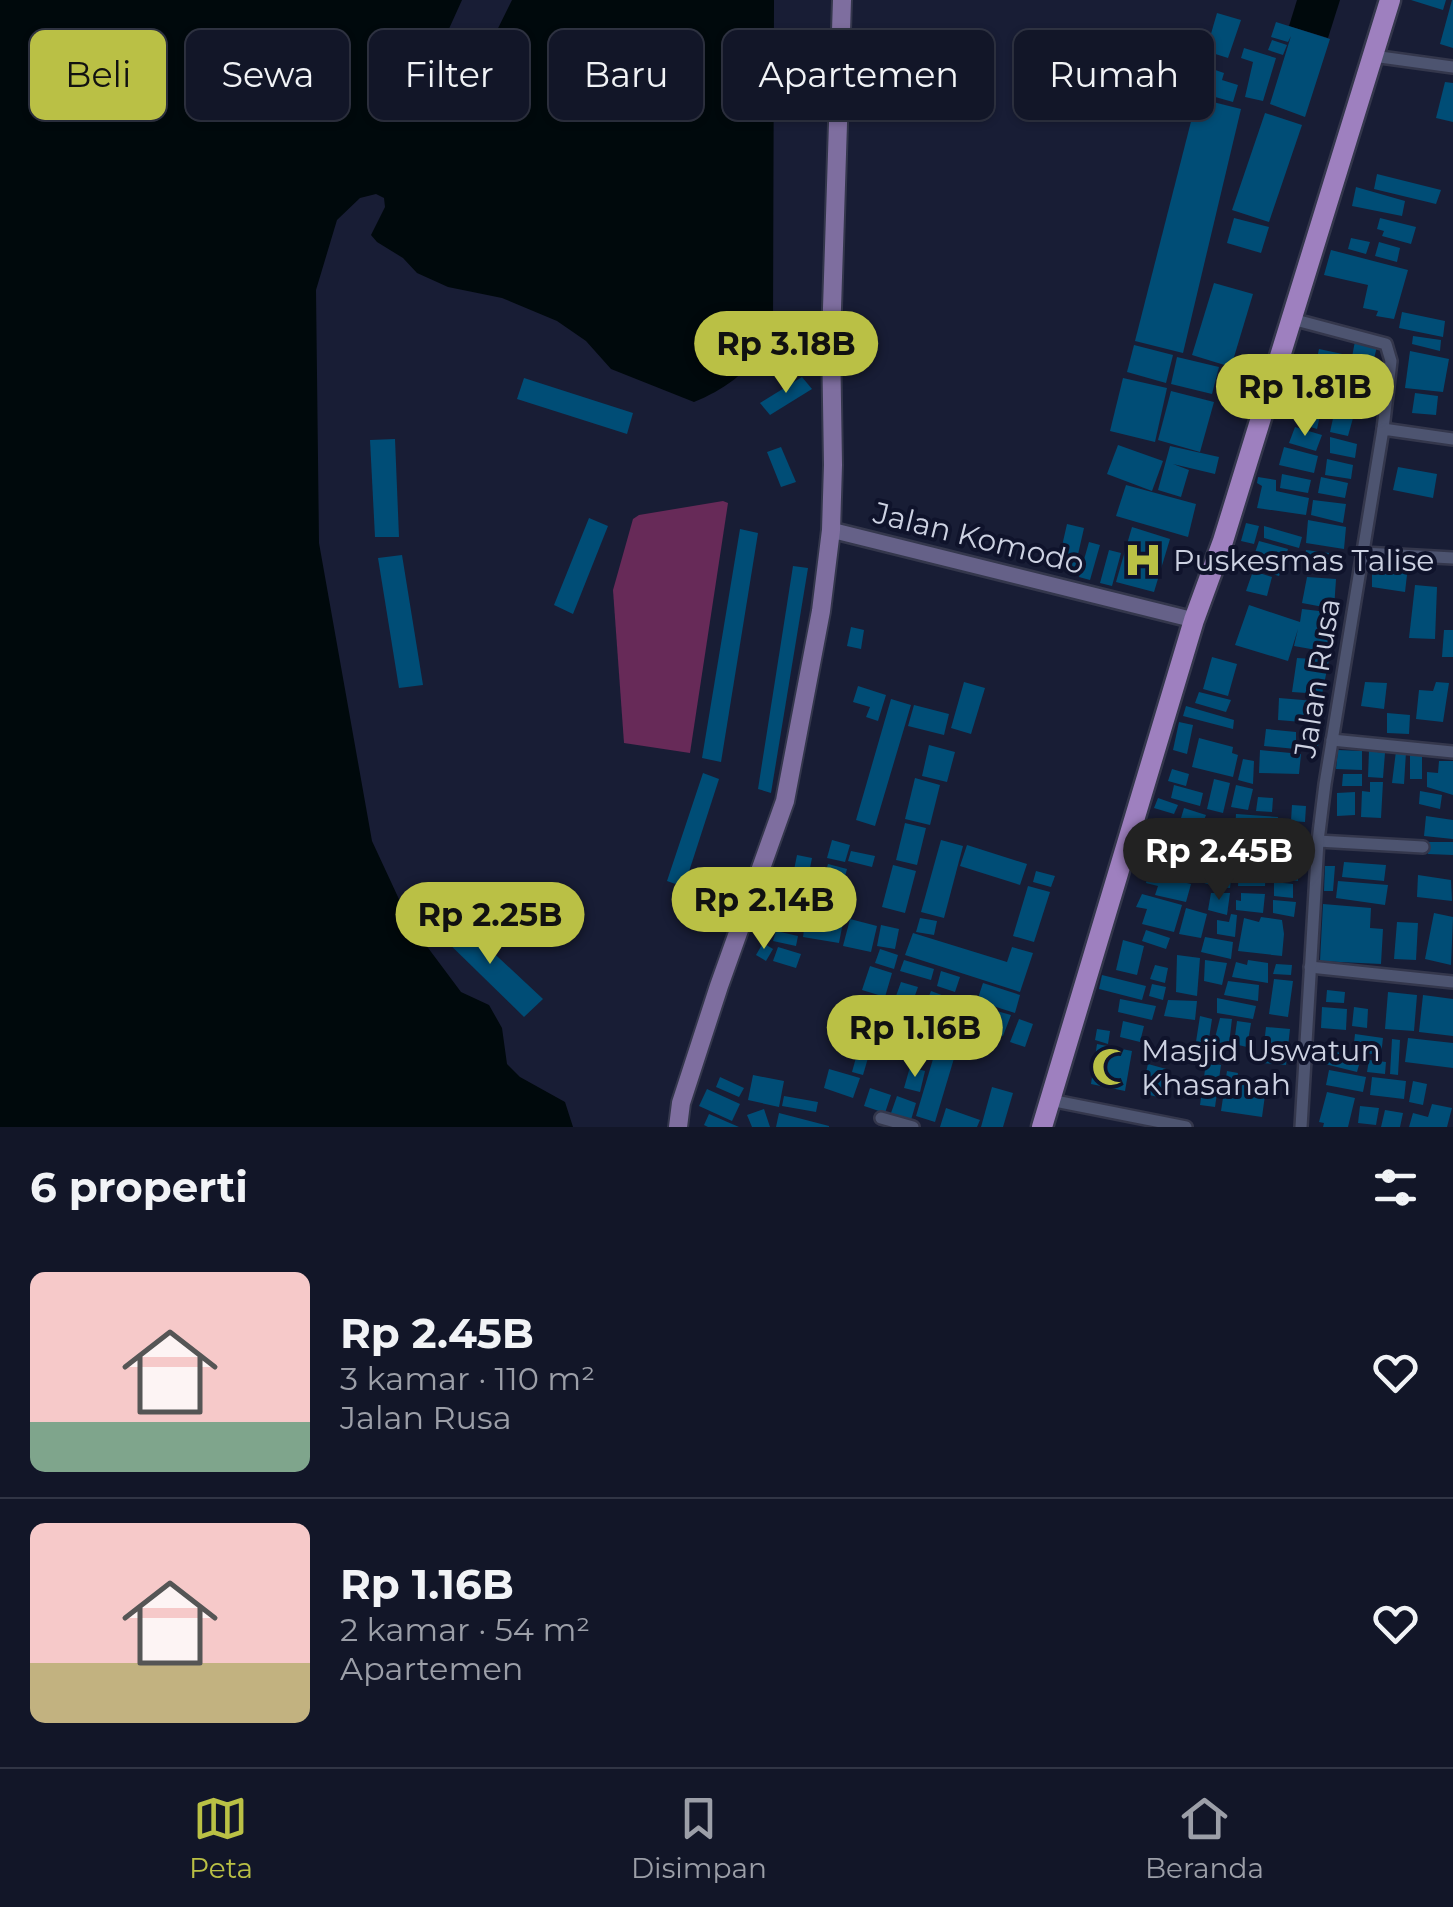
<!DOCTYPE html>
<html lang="id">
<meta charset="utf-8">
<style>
body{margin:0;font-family:Montserrat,sans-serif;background:#1b1f30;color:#f1f3f6;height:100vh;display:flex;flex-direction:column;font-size:38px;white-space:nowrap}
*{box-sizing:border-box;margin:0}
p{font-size:32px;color:#9c9fa8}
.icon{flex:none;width:55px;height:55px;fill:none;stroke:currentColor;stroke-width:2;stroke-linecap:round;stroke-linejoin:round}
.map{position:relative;height:1127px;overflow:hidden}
.side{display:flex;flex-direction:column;background:#121628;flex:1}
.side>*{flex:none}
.top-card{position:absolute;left:30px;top:30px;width:1395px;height:90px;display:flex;gap:20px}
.price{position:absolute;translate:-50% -85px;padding:0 22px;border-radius:35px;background:#bac045;color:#111;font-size:32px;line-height:65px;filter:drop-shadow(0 2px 5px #0008)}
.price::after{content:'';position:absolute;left:50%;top:60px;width:30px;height:22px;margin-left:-15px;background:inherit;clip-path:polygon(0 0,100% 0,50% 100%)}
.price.on{background:#222;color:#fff}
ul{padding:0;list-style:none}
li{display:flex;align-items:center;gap:30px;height:250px;padding:0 30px}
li+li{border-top:2px solid #313545}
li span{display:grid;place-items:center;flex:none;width:280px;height:200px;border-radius:15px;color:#555}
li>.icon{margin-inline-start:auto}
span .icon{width:120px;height:120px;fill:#fffc;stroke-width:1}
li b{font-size:42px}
h2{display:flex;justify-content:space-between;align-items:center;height:120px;padding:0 30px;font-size:42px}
.pill{padding:0 35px;border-radius:15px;background:#121628;box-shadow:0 2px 8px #0004,0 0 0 2px #313545;font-size:35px;line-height:90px}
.pill.on{background:#bac045;color:#111}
.tab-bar{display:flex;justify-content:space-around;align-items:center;height:140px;border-top:2px solid #313545;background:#121628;font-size:28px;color:#9c9fa8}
.tab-bar a{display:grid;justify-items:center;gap:5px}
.tab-bar .on{color:#bac045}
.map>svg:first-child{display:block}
.green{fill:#672a58}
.water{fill:#00090c}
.building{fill:#004d76}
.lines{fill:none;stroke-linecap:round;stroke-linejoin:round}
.street-casing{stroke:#34374c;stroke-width:16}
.secondary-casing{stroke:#34374c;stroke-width:20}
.primary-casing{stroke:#34374c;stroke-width:22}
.highway-casing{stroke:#34374c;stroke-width:25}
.street{stroke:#4d5470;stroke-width:11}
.secondary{stroke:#656188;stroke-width:15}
.primary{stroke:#7e6e9f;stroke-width:18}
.highway{stroke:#9e80bf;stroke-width:20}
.labels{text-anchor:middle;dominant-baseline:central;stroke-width:8;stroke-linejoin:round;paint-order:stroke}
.street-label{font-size:30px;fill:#cdd2e2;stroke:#0f132b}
.poi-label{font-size:30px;fill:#cdd2e2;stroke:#0f132b;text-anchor:start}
</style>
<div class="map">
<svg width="1453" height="1127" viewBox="0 0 1453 1127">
<rect width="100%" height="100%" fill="#181d35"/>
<polygon class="green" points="723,501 728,503 690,753 624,743 613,590 633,519 639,515"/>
<g class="water">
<path d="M0 0H462L429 73 434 87 447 93 472 81 512 0H774L773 327C761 363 729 388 694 402L611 369 586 341 557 321 502 298 448 287 417 273 403 258 377 242 371 235 385 207 384 198 376 194 360 198 337 220 316 290 319 543 372 841 411 925 461 992 489 1005 502 1028 507 1064 520 1077 565 1102 573 1127H0Z"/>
<polygon points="1297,0 1340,0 1328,38 1289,26"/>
</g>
<g class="building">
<polygon points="1411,0 1446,0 1443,10"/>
<polygon points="1452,0 1453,0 1453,48 1440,44"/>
<polygon points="1217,13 1241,20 1228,58 1206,51"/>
<polygon points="1276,22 1330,39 1305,117 1270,104 1291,36 1288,42 1271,37"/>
<polygon points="1272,40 1287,45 1283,55 1268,50"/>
<polygon points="1244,48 1276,58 1263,101 1245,97 1253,62 1241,58"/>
<polygon points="1201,65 1224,73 1222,80 1238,85 1233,102 1194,91"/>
<polygon points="1445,82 1453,83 1453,122 1436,118"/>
<polygon points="1197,98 1241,109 1183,353 1135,341"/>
<polygon points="1265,113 1302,125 1269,222 1232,210"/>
<polygon points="1377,174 1441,190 1436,204 1374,189"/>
<polygon points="1356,187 1405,201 1402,216 1352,206"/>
<polygon points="1234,218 1269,227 1261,253 1227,243"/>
<polygon points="1380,218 1416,227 1411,244 1382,236 1384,231 1377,229"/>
<polygon points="1351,238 1370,242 1366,254 1348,249"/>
<polygon points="1379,242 1400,248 1397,262 1375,256"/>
<polygon points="1331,250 1408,270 1394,319 1376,316 1378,311 1363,308 1368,285 1324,275"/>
<polygon points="1214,283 1253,294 1231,367 1192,355"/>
<polygon points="1402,312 1445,321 1443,337 1399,328"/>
<polygon points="1413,336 1441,340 1440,351 1412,344"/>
<polygon points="1355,341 1377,346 1369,381 1348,378"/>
<polygon points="1134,345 1173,355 1166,383 1127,372"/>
<polygon points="1319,349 1347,355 1343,376 1323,373 1324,366 1316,363"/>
<polygon points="1410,351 1449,359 1443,392 1405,388"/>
<polygon points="1177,357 1219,367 1212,394 1171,384"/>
<polygon points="1301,371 1326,378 1319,403 1293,398"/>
<polygon points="802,377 812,389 770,415 760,403"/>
<polygon points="524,378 633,413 627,434 517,399"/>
<polygon points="1123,378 1167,388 1155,442 1110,431"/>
<polygon points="1329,389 1345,393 1340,409 1326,406"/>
<polygon points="1171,391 1214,402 1200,452 1158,440"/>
<polygon points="1415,393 1438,396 1436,415 1412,413"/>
<polygon points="1301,405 1321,411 1317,429 1298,423"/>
<polygon points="1334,414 1353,418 1348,436 1330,432"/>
<polygon points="1295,427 1322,435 1316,451 1289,443"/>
<polygon points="1330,437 1357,444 1355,458 1330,453"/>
<polygon points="395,439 399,537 375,537 370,440"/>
<polygon points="1118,445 1163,461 1152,491 1107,474"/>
<polygon points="1170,446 1219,457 1215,474 1173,464 1189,470 1181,497 1158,490"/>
<polygon points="781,447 796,482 781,487 767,452"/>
<polygon points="1284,447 1318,456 1314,473 1279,465"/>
<polygon points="1327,459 1353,465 1351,479 1325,475"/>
<polygon points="1398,467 1437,474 1433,498 1393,490"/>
<polygon points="1282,474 1311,480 1308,493 1280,488"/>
<polygon points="1258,477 1276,480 1276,491 1309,498 1306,515 1257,508 1262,486 1257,483"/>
<polygon points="1321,477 1348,483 1345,498 1318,493"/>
<polygon points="1126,485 1196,504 1188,537 1116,516"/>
<polygon points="1313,500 1346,504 1343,523 1311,515"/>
<polygon points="589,518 608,526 573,614 554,605"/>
<polygon points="1308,520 1346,527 1344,549 1306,543"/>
<polygon points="1246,523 1259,526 1254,544 1241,541"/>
<polygon points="1067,524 1084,528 1074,572 1057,568"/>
<polygon points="1264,526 1302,537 1299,548 1264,538"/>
<polygon points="1132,527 1170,539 1154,592 1116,582"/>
<polygon points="740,529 758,533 721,762 702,758"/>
<polygon points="1259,541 1288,549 1279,576 1250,567"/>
<polygon points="1089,542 1100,545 1090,580 1079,577"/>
<polygon points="1109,550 1121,553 1112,586 1100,583"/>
<polygon points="1306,550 1329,553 1327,574 1303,569"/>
<polygon points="402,555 423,685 399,688 378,558"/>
<polygon points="1372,563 1408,566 1405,592 1372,587"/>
<polygon points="793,566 808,568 771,793 758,789"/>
<polygon points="1253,571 1272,577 1267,596 1246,591"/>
<polygon points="1307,577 1336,579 1334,609 1302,603"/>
<polygon points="1415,585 1437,587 1435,639 1409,638"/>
<polygon points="1249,605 1300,622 1302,609 1336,613 1334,644 1322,643 1322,651 1294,646 1298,629 1288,661 1235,645"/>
<polygon points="851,627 864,630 861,649 847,646"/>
<polygon points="1444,630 1453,630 1453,657 1442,657"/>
<polygon points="1212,657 1237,664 1228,696 1203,689"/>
<polygon points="1297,658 1329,660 1322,694 1292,692"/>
<polygon points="964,682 985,688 971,734 951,728"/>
<polygon points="1365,682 1387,683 1384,709 1361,706"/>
<polygon points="1436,682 1449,683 1443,722 1416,719 1419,690 1433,691"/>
<polygon points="858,686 886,695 878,721 866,717 870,707 853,702"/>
<polygon points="1199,692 1231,700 1226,712 1195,703"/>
<polygon points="1279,698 1315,701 1314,723 1278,720"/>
<polygon points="891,699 911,705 875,826 856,820"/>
<polygon points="914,705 949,714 944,735 908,726"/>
<polygon points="1186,706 1234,720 1233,729 1183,716"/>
<polygon points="1387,713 1410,715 1409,734 1387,733"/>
<polygon points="1179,722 1193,725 1187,754 1173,750"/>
<polygon points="1266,729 1296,732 1296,749 1264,746"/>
<polygon points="1303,733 1320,735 1317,752 1301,750"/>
<polygon points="1199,738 1233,747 1232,753 1238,755 1233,777 1192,767"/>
<polygon points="929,745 955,752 947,782 922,776"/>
<polygon points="1260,750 1301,754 1299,774 1259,773"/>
<polygon points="1338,750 1362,751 1362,770 1336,769"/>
<polygon points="1369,751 1385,753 1383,778 1368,777"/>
<polygon points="1396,751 1406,752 1404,784 1392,783"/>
<polygon points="1410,755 1422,756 1422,779 1410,779"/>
<polygon points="1243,759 1254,761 1253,784 1238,780"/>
<polygon points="1439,761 1453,761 1453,795 1427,787 1427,772 1438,773"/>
<polygon points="1172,769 1189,774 1186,786 1168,781"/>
<polygon points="703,773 719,779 684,887 667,881"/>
<polygon points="1343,774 1362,774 1362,786 1342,786"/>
<polygon points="915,778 940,785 930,825 905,819"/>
<polygon points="1214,779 1230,783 1223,813 1207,809"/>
<polygon points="1370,782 1383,782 1381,818 1361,817 1362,791 1370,792"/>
<polygon points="1174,785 1203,793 1200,806 1171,798"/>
<polygon points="1236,785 1253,789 1248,810 1231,807"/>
<polygon points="1420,791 1442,795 1440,809 1419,804"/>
<polygon points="1355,792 1355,815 1337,816 1337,793"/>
<polygon points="1258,797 1273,798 1272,812 1256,811"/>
<polygon points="1158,798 1178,805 1174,814 1154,808"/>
<polygon points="1292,805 1306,806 1305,822 1291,821"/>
<polygon points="1184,808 1206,815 1202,825 1181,818"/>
<polygon points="1236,814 1278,817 1277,832 1235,831"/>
<polygon points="1426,816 1453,820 1453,839 1424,836"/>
<polygon points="1175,821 1210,832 1205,854 1178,846 1179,841 1171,839"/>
<polygon points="905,823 926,828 917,865 896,860"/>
<polygon points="1151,823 1167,827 1164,841 1148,837"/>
<polygon points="1224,836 1244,838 1244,867 1223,867"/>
<polygon points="1253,836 1282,837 1281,852 1251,849"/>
<polygon points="832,840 850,845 845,862 827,858"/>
<polygon points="941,840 963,846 944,918 921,912"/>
<polygon points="1427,842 1453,842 1453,855 1428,854"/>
<polygon points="967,845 1027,864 1020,885 960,866"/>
<polygon points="1143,849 1159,854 1155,867 1139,863"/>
<polygon points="851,851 875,856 872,867 848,861"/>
<polygon points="797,855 812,858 809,873 794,870"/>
<polygon points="1164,855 1190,861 1187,878 1158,870"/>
<polygon points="1273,856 1298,856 1298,881 1272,878"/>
<polygon points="1202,858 1217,859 1214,886 1191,879 1194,861 1201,863"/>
<polygon points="1344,862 1386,865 1384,881 1342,877"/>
<polygon points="828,864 847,869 838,901 819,895"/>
<polygon points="893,865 916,871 905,913 882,907"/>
<polygon points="1325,866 1335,866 1333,891 1324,891"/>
<polygon points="1036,871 1055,876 1051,887 1033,882"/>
<polygon points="1220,871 1232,872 1230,888 1220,887"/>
<polygon points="1239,871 1266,871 1265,886 1238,886"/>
<polygon points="1148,874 1191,884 1186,902 1155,895 1158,886 1146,883"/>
<polygon points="1418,875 1451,880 1452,901 1417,897"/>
<polygon points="1338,881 1388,885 1385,905 1336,898"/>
<polygon points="1274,882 1293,884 1293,898 1274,896"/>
<polygon points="1028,886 1050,892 1034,942 1013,936"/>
<polygon points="1211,893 1230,893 1227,915 1208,910"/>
<polygon points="1241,893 1265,894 1263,913 1236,910 1236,900 1241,901"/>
<polygon points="1142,894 1182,905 1174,932 1142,924 1147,909 1136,907"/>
<polygon points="1273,900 1296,902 1294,917 1273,913"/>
<polygon points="1323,904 1371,908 1370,928 1383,929 1381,964 1320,961"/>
<polygon points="1186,908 1207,914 1201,938 1179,934"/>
<polygon points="1434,913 1453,917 1451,965 1425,959"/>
<polygon points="1231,914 1237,915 1235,937 1217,934 1217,920 1229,922"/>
<polygon points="454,916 543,999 524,1017 437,932"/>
<polygon points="806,916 843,922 839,943 803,937"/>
<polygon points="1261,917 1282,920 1284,934 1282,956 1238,951 1244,918 1259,922"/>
<polygon points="920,918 937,921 934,935 916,932"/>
<polygon points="850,919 877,926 871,952 843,946"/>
<polygon points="1397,922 1418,923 1416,960 1394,959"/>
<polygon points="881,925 899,929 895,949 877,946"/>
<polygon points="1146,930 1170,938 1166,949 1142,941"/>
<polygon points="776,931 798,936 796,946 773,941"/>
<polygon points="913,933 1007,962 1012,947 1033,953 1020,992 905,955"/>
<polygon points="1205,937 1233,942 1231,959 1201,952"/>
<polygon points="1123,940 1144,946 1137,975 1116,970"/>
<polygon points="763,943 773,949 766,961 756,955"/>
<polygon points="778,947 801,954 796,968 773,961"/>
<polygon points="880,949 898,955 894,969 875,963"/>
<polygon points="1177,955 1200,958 1197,996 1176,992"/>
<polygon points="904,960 934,969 931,980 900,971"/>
<polygon points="1205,960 1227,963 1222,985 1204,981"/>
<polygon points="1248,960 1268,963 1268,983 1232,977 1236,962 1247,965"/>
<polygon points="1276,964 1292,965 1291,975 1273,974"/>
<polygon points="1155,965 1168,968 1165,983 1150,979"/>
<polygon points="870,966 892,973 885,997 862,990"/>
<polygon points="941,971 960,977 955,992 937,986"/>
<polygon points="1102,975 1146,986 1142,1000 1099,989"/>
<polygon points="1274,979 1293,981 1288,1017 1269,1014"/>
<polygon points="1228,981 1259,985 1258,1001 1224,995"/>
<polygon points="901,982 918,987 913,1001 896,996"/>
<polygon points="983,983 1020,995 1015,1013 977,1001"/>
<polygon points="1152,984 1166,987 1163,1000 1149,996"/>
<polygon points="1327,990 1345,992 1344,1003 1326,1002"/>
<polygon points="931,991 947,997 941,1015 924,1009"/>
<polygon points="1388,992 1417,995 1414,1031 1385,1029"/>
<polygon points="1423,995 1453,999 1453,1036 1419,1032"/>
<polygon points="950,998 1011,1015 1003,1036 965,1024 957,1049 936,1041"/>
<polygon points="1217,998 1256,1006 1253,1019 1217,1013"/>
<polygon points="1120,999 1156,1006 1152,1020 1118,1012"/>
<polygon points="1168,1000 1197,1001 1195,1020 1164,1016"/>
<polygon points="1322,1007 1347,1009 1346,1030 1321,1028"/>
<polygon points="1354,1007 1368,1009 1367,1028 1352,1026"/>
<polygon points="892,1008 909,1014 901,1034 885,1028"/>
<polygon points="852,1009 866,1013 855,1053 841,1048"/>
<polygon points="869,1013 882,1017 875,1039 862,1035"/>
<polygon points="1200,1016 1212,1019 1207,1051 1195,1048"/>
<polygon points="1220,1018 1232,1019 1229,1044 1214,1042"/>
<polygon points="1019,1019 1033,1024 1025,1047 1010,1042"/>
<polygon points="1123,1021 1144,1026 1140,1042 1120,1037"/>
<polygon points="1237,1021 1251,1023 1247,1047 1234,1044"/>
<polygon points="1266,1027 1290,1029 1286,1065 1262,1063"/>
<polygon points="1097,1029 1110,1031 1108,1044 1095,1040"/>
<polygon points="1355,1034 1383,1038 1381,1055 1353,1052"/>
<polygon points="1408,1038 1453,1043 1453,1068 1405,1062"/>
<polygon points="1392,1039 1400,1040 1398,1075 1390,1074"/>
<polygon points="1097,1044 1132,1051 1125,1091 1091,1084"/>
<polygon points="1321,1048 1361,1058 1357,1072 1317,1062"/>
<polygon points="936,1049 955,1055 935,1122 916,1116"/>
<polygon points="857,1054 868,1058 863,1075 852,1072"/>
<polygon points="1369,1060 1386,1062 1385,1074 1367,1072"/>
<polygon points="1206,1063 1221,1065 1215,1107 1200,1105"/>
<polygon points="1148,1064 1170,1070 1162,1098 1141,1093"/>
<polygon points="910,1067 925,1071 920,1092 904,1088"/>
<polygon points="829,1069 860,1078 853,1098 824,1088"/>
<polygon points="1329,1070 1366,1077 1363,1092 1326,1085"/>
<polygon points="1227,1071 1238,1073 1236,1084 1266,1088 1262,1117 1221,1111"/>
<polygon points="753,1075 784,1081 779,1107 748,1100"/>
<polygon points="720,1077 744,1088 739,1097 716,1087"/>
<polygon points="1372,1077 1406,1081 1404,1099 1370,1095"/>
<polygon points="1413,1081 1427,1084 1423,1105 1409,1102"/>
<polygon points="992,1087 1013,1093 1003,1127 981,1127"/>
<polygon points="870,1088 891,1095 885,1113 864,1106"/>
<polygon points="707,1089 740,1104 732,1121 699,1106"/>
<polygon points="1327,1092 1355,1098 1348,1127 1323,1127 1324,1123 1319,1122"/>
<polygon points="784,1096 818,1102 816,1112 782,1106"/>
<polygon points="897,1096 916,1103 911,1120 891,1113"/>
<polygon points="1432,1104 1452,1108 1447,1127 1409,1127 1413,1113 1428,1117"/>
<polygon points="1360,1106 1379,1108 1376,1125 1358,1123"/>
<polygon points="946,1108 980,1120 977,1127 940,1127"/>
<polygon points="764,1109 770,1127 752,1127 747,1115"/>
<polygon points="1385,1110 1403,1113 1400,1127 1381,1127"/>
<polygon points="779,1113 829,1126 829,1127 776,1127"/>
<polygon points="709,1114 739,1127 708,1127 704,1125"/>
</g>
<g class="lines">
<g class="street-casing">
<g id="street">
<polyline points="1373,56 1453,67"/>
<polyline points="1292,319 1386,344 1391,361 1383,429"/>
<polyline points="1363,553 1453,558"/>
<polyline points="1332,740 1453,752"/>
<polyline points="1318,841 1423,847"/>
<polyline points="1310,967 1453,982"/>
<polyline points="1050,1100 1186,1127"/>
<polyline points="881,1118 913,1127"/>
<polyline points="1301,1127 1318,841 1325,784 1383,429 1453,439"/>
</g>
</g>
<g class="secondary-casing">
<polyline id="secondary" points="831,530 1194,620"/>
</g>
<g class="primary-casing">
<polyline id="primary" points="678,1127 681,1103 719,986 785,801 821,611 831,530 833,465 831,339 842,0"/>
</g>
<g class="highway-casing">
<polyline id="highway" points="1042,1127 1194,620 1223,541 1390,0"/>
</g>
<use href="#street" class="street"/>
<use href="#secondary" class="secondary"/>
<use href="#primary" class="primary"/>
<use href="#highway" class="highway"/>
</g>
<defs>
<g id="hospital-bare" transform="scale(3)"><path d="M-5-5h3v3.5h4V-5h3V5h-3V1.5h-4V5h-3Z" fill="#bac045" stroke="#0f132b" stroke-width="2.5" paint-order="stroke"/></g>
<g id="mosque-bare" transform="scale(3)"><path d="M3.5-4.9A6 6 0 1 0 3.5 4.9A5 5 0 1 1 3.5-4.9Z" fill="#bac045" stroke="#0f132b" stroke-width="2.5" paint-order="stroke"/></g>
</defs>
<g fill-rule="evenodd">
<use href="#hospital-bare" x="1143" y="560"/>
<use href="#mosque-bare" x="1111" y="1067"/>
</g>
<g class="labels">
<g class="street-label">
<text transform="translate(979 538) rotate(14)">Jalan Komodo</text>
<text transform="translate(1317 678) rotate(-81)">Jalan Rusa</text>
</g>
<g class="poi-label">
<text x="1173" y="560">Puskesmas Talise</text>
<text x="1141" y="1050">Masjid Uswatun<tspan x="1141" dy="34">Khasanah</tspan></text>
</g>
</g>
</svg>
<b class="price" style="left:786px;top:396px">Rp 3.18B</b>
<b class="price" style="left:1305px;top:439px">Rp 1.81B</b>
<b class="price on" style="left:1219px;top:903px">Rp 2.45B</b>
<b class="price" style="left:764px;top:952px">Rp 2.14B</b>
<b class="price" style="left:490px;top:967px">Rp 2.25B</b>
<b class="price" style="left:915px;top:1080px">Rp 1.16B</b>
<div class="top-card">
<a class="pill on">Beli</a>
<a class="pill">Sewa</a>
<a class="pill">Filter</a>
<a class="pill">Baru</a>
<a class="pill">Apartemen</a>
<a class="pill">Rumah</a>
</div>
</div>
<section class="side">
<h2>6 properti<svg class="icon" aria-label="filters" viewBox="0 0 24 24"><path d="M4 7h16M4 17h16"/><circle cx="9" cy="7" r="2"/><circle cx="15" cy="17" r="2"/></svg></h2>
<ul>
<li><span style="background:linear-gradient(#f6c9c9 75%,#7fa58c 0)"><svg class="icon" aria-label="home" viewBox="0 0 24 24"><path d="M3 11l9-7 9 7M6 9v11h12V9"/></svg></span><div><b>Rp 2.45B</b><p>3 kamar · 110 m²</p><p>Jalan Rusa</p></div><svg class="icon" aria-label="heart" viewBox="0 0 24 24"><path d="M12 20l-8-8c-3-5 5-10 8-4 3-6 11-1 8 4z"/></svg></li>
<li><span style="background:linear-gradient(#f6c9c9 70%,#c2b280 0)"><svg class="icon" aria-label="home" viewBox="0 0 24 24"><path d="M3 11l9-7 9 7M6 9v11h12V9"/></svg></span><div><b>Rp 1.16B</b><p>2 kamar · 54 m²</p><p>Apartemen</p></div><svg class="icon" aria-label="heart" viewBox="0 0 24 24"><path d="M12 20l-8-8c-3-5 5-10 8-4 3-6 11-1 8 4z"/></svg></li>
</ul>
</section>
<nav class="tab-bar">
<a class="on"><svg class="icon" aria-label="map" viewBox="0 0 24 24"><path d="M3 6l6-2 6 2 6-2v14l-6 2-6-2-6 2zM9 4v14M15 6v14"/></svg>Peta</a>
<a><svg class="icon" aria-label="saved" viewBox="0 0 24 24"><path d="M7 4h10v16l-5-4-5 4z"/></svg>Disimpan</a>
<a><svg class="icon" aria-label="home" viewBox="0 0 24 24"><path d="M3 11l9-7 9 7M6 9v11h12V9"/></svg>Beranda</a>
</nav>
